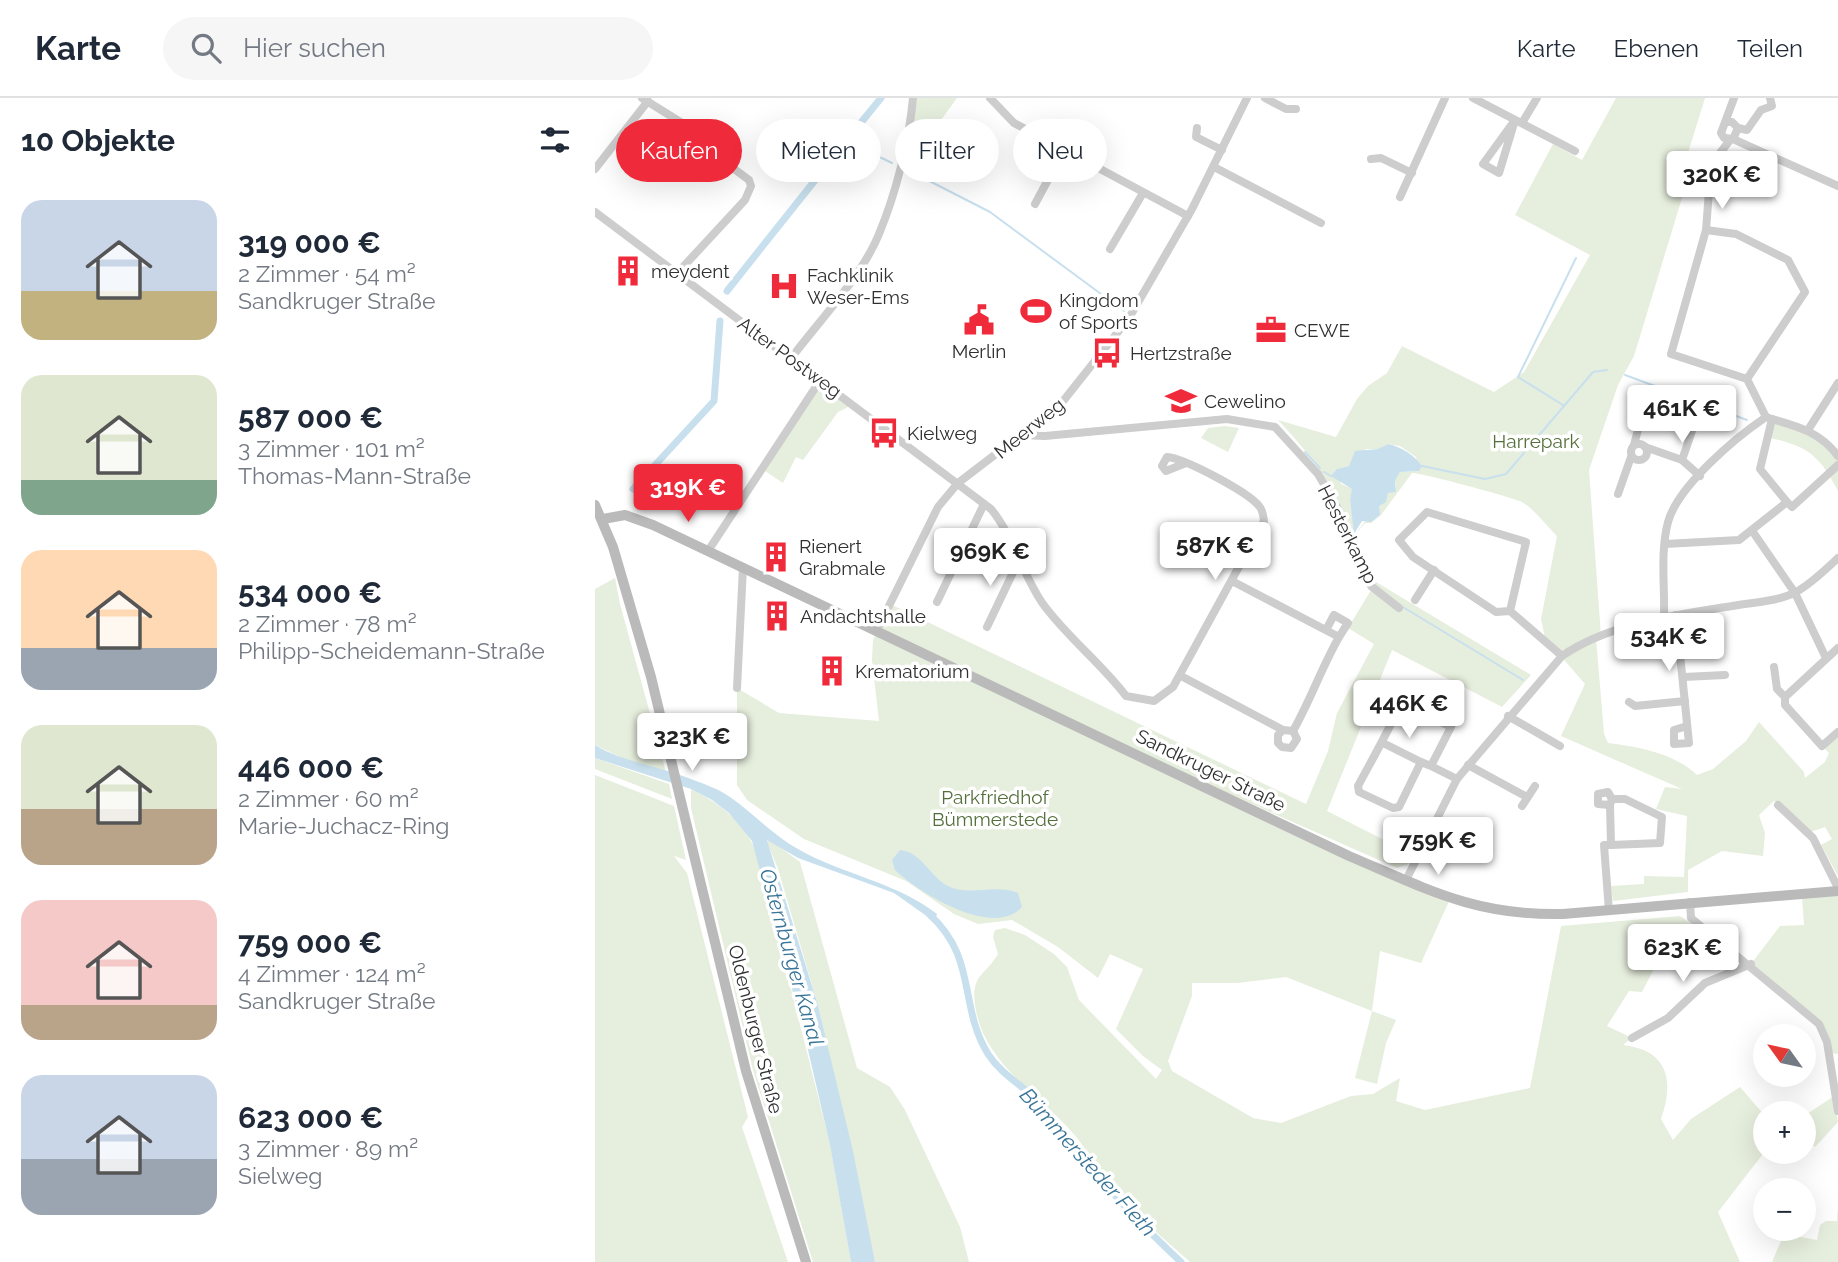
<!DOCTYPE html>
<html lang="de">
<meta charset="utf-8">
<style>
body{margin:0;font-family:Raleway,sans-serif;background:#f6f6f7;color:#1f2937;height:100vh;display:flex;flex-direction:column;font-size:26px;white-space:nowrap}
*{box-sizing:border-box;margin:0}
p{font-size:23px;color:#747a83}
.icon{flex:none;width:38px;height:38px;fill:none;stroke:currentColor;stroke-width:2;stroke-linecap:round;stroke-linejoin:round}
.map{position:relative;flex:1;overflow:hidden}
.panel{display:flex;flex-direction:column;background:#fff;width:595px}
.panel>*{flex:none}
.guide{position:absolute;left:21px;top:21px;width:665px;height:63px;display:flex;gap:14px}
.needle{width:46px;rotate:303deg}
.fabs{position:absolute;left:1158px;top:926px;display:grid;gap:14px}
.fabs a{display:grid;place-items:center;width:63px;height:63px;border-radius:50%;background:#fff;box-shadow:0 7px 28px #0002;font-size:35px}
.price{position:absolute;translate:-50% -60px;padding:0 16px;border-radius:7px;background:#fff;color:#222;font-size:23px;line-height:46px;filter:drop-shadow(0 2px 4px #0008)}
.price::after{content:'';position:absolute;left:50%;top:42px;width:21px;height:16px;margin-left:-10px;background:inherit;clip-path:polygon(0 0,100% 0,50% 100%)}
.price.current{background:#ef2a3b;color:#fff}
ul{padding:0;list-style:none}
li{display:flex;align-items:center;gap:21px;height:175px;padding:0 21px}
li span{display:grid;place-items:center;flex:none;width:196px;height:140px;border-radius:21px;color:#555}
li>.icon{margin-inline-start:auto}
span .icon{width:84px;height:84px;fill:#fffc;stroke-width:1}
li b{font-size:30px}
h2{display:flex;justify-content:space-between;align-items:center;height:84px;padding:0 21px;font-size:30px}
.pill{padding:0 24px;border-radius:32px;background:#fff;box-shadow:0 7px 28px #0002;font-size:24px;line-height:63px}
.pill.current{background:#ef2a3b;color:#fff}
header{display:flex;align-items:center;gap:42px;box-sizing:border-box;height:98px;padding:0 35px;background:#fff;border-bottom:2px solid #e0e1e3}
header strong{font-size:33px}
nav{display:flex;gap:38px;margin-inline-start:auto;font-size:24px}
.search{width:490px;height:63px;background:#f6f6f7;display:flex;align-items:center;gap:18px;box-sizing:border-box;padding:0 24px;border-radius:38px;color:#747a83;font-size:26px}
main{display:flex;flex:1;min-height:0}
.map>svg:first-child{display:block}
.green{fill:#e6eedd;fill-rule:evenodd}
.water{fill:#c8e0ee}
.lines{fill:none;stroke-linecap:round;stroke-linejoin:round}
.stream{stroke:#c8e0ee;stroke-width:2}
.canal{stroke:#c8e0ee;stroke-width:7}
.street{stroke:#cdcdcd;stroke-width:8}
.secondary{stroke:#bababa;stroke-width:10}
.labels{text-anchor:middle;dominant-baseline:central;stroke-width:7;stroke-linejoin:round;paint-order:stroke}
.poi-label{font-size:19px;fill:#303030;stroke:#fff;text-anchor:start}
.street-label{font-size:19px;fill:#303030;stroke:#fff}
.park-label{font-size:19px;fill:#536f3a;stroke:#fff}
.water-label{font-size:21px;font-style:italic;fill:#387497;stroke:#fff}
</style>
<header>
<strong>Karte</strong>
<div class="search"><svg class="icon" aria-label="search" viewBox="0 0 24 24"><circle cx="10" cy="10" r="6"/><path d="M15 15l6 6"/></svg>Hier suchen</div>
<nav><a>Karte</a><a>Ebenen</a><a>Teilen</a></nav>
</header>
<main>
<section class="panel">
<h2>10 Objekte<svg class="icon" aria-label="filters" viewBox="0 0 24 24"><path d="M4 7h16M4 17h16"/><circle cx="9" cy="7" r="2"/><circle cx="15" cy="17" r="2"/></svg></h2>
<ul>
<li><span style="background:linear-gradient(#c9d6e8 65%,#c2b280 0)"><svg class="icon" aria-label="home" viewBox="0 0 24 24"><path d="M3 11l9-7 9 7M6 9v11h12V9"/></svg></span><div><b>319 000 €</b><p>2 Zimmer · 54 m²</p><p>Sandkruger Straße</p></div></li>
<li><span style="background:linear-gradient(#dfe7d0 75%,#7fa58c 0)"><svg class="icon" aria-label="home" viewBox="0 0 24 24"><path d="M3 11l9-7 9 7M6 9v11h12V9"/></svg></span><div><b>587 000 €</b><p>3 Zimmer · 101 m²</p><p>Thomas-Mann-Straße</p></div></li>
<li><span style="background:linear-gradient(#ffd9b3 70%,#9aa5b1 0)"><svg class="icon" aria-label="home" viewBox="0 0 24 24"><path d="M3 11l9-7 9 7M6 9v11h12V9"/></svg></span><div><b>534 000 €</b><p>2 Zimmer · 78 m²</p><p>Philipp-Scheidemann-Straße</p></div></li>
<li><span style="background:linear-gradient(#dfe7d0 60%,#b9a48a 0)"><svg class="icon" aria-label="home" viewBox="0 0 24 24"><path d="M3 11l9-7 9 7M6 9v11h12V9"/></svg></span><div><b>446 000 €</b><p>2 Zimmer · 60 m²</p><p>Marie-Juchacz-Ring</p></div></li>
<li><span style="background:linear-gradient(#f6c9c9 75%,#b9a48a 0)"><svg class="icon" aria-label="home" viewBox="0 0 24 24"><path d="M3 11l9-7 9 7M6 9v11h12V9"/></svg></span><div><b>759 000 €</b><p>4 Zimmer · 124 m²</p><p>Sandkruger Straße</p></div></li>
<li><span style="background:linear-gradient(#c9d6e8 60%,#9aa5b1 0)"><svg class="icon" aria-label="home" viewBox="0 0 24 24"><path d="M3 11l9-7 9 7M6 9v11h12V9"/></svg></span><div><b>623 000 €</b><p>3 Zimmer · 89 m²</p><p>Sielweg</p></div></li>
</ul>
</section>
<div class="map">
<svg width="1243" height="1164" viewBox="0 0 1243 1164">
<rect width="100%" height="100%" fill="#fff"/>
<g class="green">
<polygon points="321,0 362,0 346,22 317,36"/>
<path d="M1021 0H1110L1087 74 1090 90 1039 258 1023 287 994 372 1006 538 1001 540 1009 636 1013 645C1044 649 1079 655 1102 677L1118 671 1151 643 1164 624 1209 674 1210 680 1230 664 1234 655 1227 648 1243 634V778L1226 747 1237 741 1230 729 1213 735 1179 703 1164 717 1170 735 1168 758 1127 753 1093 772V794L1018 803 1016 788 1049 786V778L1089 779 1092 718 1061 711 1070 689 1087 691 966 638 990 586 950 540 946 521 962 438C952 428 939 411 927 404 917 399 827 375 817 375L786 417 776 425H770L759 438C742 392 717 358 683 322L741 339 762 301 773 288 792 275 807 248 899 294 929 274 995 157 920 117 958 46 987 62ZM793 346 805 348 821 359 824 373 805 374 800 383 801 389 793 395 760 436 755 401 758 391 746 386 742 371 754 368 771 351H784Z"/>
<polygon points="226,281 259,306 243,314 208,362 201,359 188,385 167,371"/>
<path d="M1177 321 1213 332 1243 358V393C1223 355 1213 349 1172 339Z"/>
<polygon points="630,328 644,330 633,354 606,340 613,330"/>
<polygon points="20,480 25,506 71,674 40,666 0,647 0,491"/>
<path d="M781 484 936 577 907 609 797 552 732 713 799 747 810 744 822 720 833 722 813 766 802 770 555 661 855 801 826 865 785 853 777 913 801 922 791 945 782 986 760 980 777 913 691 879 642 885H597V898L573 963 577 973 658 1020 686 1025 756 998 778 996 805 980 801 1003 830 1012 935 990 966 828 1085 818 1105 831 1075 868 1062 865 1047 894 1034 893 1012 928 1037 940 1028 947C1072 952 1080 981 1066 1021L1078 1042 1096 1021 1145 989 1171 1019V1052L1123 1114 1145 1164H595C567 1139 537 1114 512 1087 500 1074 494 1055 483 1041 448 998 388 967 380 907 376 876 390 878 403 856L398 839 400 832 410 830 430 837 459 856 472 869 484 902 561 981 567 972 548 958 521 931 548 871 515 856 503 880 463 849 417 822 383 826 359 816 311 783 209 741 152 702 142 687V590L184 615 284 623 277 562 278 542 295 506 711 706 733 653 742 615 779 546 753 530Z"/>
<polygon points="0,660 74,686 77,701 0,671"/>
<polygon points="0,677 79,708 91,762 79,758 92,775 153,1019 147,1029 193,1164 0,1164"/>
<path d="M96 691C127 707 151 725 163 759L235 1046 256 1164H218L158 972 96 710Z"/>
<polygon points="174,741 205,764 262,970 295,989 310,1012 365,1129 374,1164 280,1164 222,904 183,771 172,744"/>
<polygon points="1243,797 1243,956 1235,955 1224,926 1156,866 1185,828 1209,827 1207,800"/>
<polygon points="1239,998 1243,1024 1220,1049 1215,1045 1209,1046 1209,1018"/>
<polygon points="1243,1109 1243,1164 1177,1164 1189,1136 1222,1142 1225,1127 1231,1123 1242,1123"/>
</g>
<g class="water">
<path d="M793 346C807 349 819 357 827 368L824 373 805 374 800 383 801 394 793 395 791 404 784 408 785 417 776 424 767 423 759 436 755 401 757 391 736 378 742 371 754 368 760 353 783 351Z"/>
<path d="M0 647C30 665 64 668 96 681 109 686 124 691 135 699 158 715 179 738 203 751 246 776 301 784 342 816L340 824 299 795 203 760 172 742 222 904 258 1053 280 1164H256L235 1047 210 939 157 743 134 715 117 702 96 691 3 661 0 660Z"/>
<path d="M305 752C327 754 335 779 353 788 374 799 401 785 423 795L427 809C398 841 324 795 300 772L297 762Z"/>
</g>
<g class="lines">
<g class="stream">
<polyline points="251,43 297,65"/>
<polyline points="311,71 395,114 529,213"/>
<polyline points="1030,277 1152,322"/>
<polyline points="968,307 923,279 981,160"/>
<polyline points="710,354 725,370"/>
<polyline points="827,368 890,381 911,376 998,274 1012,272"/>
<polyline points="729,374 736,378"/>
<polyline points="759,436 770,462"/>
<polyline points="808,509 928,582"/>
</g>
<g class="canal">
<polyline points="238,59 286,0"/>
<polyline points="132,193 229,71"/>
<polyline points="38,391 119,303 125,223"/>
<path d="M334 816C383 860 363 907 393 956 407 978 431 989 448 1008 458 1020 465 1035 476 1047 511 1089 546 1127 586 1164"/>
</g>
<g class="street">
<polyline points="47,0 95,30 115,53 154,82 156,88 150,102 88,169"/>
<polyline points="395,0 419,25 593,118"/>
<polyline points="670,0 691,11 701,11"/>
<polyline points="878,0 980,53"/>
<polygon points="920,22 904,75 888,66"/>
<polyline points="1132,24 1137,24 1143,30 1138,41 1129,40 1126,35 1139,0"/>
<polyline points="927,25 942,0"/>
<polyline points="602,30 601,39 627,52"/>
<polyline points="1143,30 1152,32 1166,12 1177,8 1175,0"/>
<polyline points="312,36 356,55"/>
<polyline points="1138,41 1243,88"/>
<polyline points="1122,59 1135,42"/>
<polyline points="776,61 786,60 817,75"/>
<polyline points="619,69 726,125"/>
<polyline points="0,71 53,3"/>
<polyline points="805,99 850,0"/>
<polyline points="440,106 468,54"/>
<path d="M0 114 396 411C419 439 427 476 448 506 472 539 506 565 531 598L559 603 578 589 669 423C668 417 668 412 664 408 653 394 589 360 572 359L567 368 571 373 591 365"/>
<polyline points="1111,132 1114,93"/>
<polyline points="515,151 548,95"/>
<path d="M197 259C225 222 267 178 284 136 301 95 314 44 318 0"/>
<polyline points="1152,281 1210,194 1193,162 1141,136 1111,132 1076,256 1152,281 1171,319"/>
<polyline points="1177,321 1165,371 1192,404"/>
<polyline points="1213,332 1243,285"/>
<polyline points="426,337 450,338 632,321 680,329 723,376 745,414 776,488 804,510"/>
<circle cx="1044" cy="354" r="8"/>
<polyline points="1039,347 1046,320"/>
<polyline points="1050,349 1087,362 1105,378"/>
<polyline points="1087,362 1097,333"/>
<polyline points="1023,396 1036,359"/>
<polyline points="1158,434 1200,495 1231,560"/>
<polyline points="1070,446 1144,442 1192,404 1197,409 1243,367"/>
<polyline points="113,453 226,281"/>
<polyline points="637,483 744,539 753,525 739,517 731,532"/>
<polyline points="820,502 839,472"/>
<polyline points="342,504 389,406"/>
<polyline points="915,513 901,514 818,459 804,442 832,414 931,444 915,513 967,558"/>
<polyline points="1081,517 1094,645 1079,646 1079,632 1092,628"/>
<path d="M1069 520C1070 489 1065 454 1073 424 1083 388 1140 340 1171 319L1177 321C1204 329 1225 334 1243 358"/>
<polyline points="392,529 423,464"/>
<polyline points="282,532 343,409 363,385 465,307 534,220 597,111 652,0"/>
<polyline points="1243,550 1190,599 1190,607 1227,648 1243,634"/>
<polyline points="1179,569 1182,591 1190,599"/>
<polyline points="586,578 688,632 698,633 702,641 696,650 687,649 683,645 683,637 688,632"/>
<polyline points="1089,579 1130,577"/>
<polyline points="142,590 148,469"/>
<polyline points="1034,604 1040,608 1090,603"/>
<polyline points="913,618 965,648"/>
<path d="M698 633C716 601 726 571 744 539"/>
<polyline points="788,645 826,664"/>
<polyline points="873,667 932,699"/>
<path d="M836 668 826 664 804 709 798 710 764 694 763 688C778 660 793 634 806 605L856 629 836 668 862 681"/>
<polyline points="1015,707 1003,706 1003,696 1013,694 1017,701"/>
<polyline points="1183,707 1218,740 1243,790"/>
<polyline points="927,708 940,688"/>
<path d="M811 782 862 681 967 558C1015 525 1081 517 1137 508 1158 504 1182 504 1201 494 1216 486 1230 472 1243 460"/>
<polyline points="1095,804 1096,820 1224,926 1232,944 1243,1013"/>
<polyline points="1014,813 1009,747 1016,747 1015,707 1017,701 1030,701 1067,719 1065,745 1016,747"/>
<polyline points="1037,940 1073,920 1110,885 1156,866"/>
</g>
<g class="secondary">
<polyline points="0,407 18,449 56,579 151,973 211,1164"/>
<path d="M8 421 30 417 58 427 754 758C832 791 880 818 968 816L1243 793"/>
</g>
</g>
<defs>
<g id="building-bare" transform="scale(2.415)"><path d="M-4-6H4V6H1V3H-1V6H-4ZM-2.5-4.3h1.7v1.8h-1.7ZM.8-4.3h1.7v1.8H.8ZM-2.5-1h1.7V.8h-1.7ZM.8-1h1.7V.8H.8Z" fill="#ef2a3b" stroke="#fff" stroke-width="2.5" paint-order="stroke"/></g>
<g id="hospital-bare" transform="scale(2.415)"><path d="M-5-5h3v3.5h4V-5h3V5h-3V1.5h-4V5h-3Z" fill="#ef2a3b" stroke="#fff" stroke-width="2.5" paint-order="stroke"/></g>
<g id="stadium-bare" transform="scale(2.415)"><path d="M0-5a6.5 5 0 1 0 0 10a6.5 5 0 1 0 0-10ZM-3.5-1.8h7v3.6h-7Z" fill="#ef2a3b" stroke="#fff" stroke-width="2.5" paint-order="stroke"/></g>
<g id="civic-bare" transform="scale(2.415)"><path d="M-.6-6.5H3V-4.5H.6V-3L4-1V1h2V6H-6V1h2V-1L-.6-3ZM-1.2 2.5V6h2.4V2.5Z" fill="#ef2a3b" stroke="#fff" stroke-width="2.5" paint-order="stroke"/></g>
<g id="office-bare" transform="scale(2.415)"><path d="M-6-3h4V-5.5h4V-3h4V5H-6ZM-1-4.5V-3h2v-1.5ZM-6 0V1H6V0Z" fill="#ef2a3b" stroke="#fff" stroke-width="2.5" paint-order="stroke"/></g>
<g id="bus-bare" transform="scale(2.415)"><path d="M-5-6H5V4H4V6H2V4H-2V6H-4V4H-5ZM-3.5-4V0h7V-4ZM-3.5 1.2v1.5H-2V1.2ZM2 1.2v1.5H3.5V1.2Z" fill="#ef2a3b" stroke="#fff" stroke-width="2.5" paint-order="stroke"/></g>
<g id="school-bare" transform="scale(2.415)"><path d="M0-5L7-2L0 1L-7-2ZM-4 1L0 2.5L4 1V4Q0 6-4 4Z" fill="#ef2a3b" stroke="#fff" stroke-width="2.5" paint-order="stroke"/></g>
</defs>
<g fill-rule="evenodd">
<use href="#building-bare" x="33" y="173"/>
<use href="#hospital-bare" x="189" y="188"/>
<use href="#stadium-bare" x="441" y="213"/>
<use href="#civic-bare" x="384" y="222"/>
<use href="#office-bare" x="676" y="232"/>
<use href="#bus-bare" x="512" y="255"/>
<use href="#school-bare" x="586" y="303"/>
<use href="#bus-bare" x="289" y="335"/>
<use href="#building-bare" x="181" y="459"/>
<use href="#building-bare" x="182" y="518"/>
<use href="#building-bare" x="237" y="573"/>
</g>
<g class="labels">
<g class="poi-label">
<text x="56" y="173">meydent</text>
<text x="212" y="177">Fachklinik<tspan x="212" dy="22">Weser-Ems</tspan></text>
<text x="464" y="202">Kingdom<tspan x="464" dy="22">of Sports</tspan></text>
<text x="699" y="232">CEWE</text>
<text x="384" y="253" text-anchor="middle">Merlin</text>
<text x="535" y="255">Hertzstraße</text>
<text x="609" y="303">Cewelino</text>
<text x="312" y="335">Kielweg</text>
<text x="204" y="448">Rienert<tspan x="204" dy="22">Grabmale</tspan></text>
<text x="205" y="518">Andachtshalle</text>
<text x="260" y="573">Krematorium</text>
</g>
<g class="street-label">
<text transform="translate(195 259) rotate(36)">Alter Postweg</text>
<text transform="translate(434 330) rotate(-39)">Meerweg</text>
<text transform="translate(753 436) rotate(63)">Hesterkamp</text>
<text transform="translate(616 672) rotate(26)">Sandkruger Straße</text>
<text transform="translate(161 931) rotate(76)">Oldenburger Straße</text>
</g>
<g class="park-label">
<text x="941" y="343">Harrepark</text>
<text x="400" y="699">Parkfriedhof<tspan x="400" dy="22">Bümmerstede</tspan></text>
</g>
<g class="water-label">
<text transform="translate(197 859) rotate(74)">Osternburger Kanal</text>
<text transform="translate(493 1064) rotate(48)">Bümmersteder Fleth</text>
</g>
</g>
</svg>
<div class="fabs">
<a><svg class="needle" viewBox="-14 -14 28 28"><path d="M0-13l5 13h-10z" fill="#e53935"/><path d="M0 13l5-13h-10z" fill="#747a83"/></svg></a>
<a>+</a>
<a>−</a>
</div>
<b class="price" style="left:1127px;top:113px">320K €</b>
<b class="price" style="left:1087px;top:347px">461K €</b>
<b class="price current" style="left:93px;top:426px">319K €</b>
<b class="price" style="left:620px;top:484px">587K €</b>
<b class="price" style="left:395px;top:490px">969K €</b>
<b class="price" style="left:1074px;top:575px">534K €</b>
<b class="price" style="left:814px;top:642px">446K €</b>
<b class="price" style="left:97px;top:675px">323K €</b>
<b class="price" style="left:843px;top:779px">759K €</b>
<b class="price" style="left:1088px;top:886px">623K €</b>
<div class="guide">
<a class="pill current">Kaufen</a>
<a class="pill">Mieten</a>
<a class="pill">Filter</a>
<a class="pill">Neu</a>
</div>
</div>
</main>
